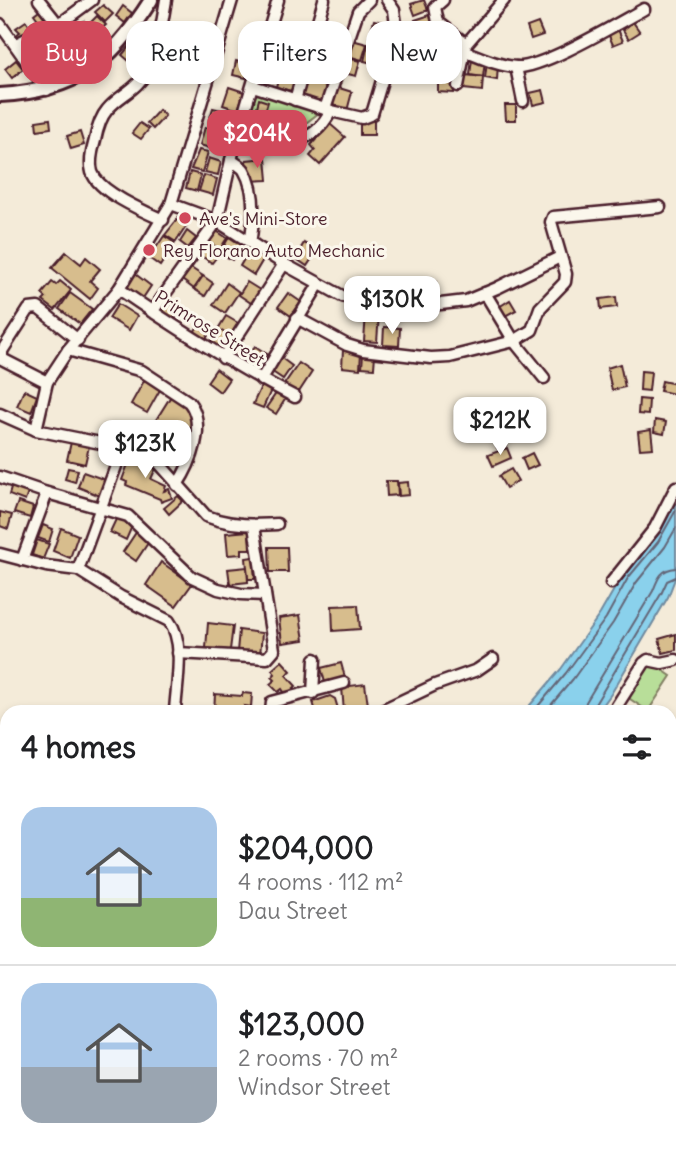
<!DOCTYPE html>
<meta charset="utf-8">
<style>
body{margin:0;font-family:Delius,sans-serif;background:#f6f6f6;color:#202124;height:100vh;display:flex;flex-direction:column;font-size:26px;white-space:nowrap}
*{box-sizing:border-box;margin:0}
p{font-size:23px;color:#757577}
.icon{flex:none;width:38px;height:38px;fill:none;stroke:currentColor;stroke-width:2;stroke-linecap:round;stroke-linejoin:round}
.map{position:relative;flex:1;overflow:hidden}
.details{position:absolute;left:0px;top:705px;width:677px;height:450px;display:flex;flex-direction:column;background:#fff;border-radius:21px 21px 0 0;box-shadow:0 4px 10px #0003}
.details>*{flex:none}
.hud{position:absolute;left:21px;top:21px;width:635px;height:63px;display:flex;gap:14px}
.price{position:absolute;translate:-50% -60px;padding:0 16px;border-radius:14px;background:#fff;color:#222;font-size:23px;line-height:46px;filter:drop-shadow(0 2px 4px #0008)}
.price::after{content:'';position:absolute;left:50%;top:42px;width:21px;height:16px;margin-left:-10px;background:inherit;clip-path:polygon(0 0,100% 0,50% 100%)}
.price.active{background:#d1495b;color:#fff}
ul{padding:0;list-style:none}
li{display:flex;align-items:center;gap:21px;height:175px;padding:0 21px}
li+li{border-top:2px solid #e0e0e0}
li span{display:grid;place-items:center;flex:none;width:196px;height:140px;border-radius:21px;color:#555}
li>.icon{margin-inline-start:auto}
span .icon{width:84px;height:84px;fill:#fffc;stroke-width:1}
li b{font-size:30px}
h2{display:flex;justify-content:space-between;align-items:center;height:84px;padding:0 21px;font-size:30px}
.pill{padding:0 24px;border-radius:21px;background:#fff;box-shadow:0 4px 10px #0003;font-size:24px;line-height:63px}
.pill.active{background:#d1495b;color:#fff}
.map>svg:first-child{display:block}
.green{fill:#b8de99;stroke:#817e62;stroke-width:2}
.water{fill:#8ad1ec;stroke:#708a9f;stroke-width:2}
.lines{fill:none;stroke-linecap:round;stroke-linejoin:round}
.shore{stroke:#646678;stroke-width:2}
.building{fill:#d7bd8d;stroke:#4a1f2b;stroke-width:2}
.minor-casing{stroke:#4a1f2b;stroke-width:15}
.tertiary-casing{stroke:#4a1f2b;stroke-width:18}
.minor{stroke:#fbf7ec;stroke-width:10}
.tertiary{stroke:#fbf7ec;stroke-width:12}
.poi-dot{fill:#d1495b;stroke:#fbf7ec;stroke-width:2.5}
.labels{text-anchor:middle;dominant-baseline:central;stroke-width:6;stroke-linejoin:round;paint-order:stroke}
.poi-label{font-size:18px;fill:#4a1f2b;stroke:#fbf7ec;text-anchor:start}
.street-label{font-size:18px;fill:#4a1f2b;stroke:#fbf7ec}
</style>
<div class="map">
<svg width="676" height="1154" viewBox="0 0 676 1154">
<rect width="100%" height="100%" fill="#f4ebd9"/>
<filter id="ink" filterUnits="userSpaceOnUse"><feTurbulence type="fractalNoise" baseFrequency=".0143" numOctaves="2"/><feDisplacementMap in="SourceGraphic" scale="14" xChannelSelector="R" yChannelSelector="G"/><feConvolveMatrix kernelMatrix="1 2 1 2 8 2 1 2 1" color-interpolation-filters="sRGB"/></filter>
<g filter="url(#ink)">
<g class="green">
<polygon points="254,90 320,112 289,136 246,120"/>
<polygon points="651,662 671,676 648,711 627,697"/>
<polygon points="676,840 676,953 670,954 670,841"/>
</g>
<g class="water">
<polygon points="676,495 676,576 668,597 611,694 598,712 524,712 561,669 600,614 623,574"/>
<polygon points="676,953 676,1154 0,1154 0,1062 7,1055 7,1148 670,1148 670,954"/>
</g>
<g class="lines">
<g class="shore">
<polyline points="533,712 566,673 606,618 628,578 658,542 676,510"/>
<polyline points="545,712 573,679 613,623 636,583 665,547 676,528"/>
<path d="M584 712 586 702 653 591C658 578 661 569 676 568"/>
<polyline points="593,712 594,706 661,594 667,581 676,577"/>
</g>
</g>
<g class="building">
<polygon points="424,0 428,10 415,15 411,4"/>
<polygon points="103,5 113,14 105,22 95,12"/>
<polygon points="123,6 132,13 125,23 116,16"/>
<polygon points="43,7 52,19 43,26 34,14"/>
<polygon points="430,15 433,27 419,32 415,20"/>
<polygon points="97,16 106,25 96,34 88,25"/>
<polygon points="374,20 391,24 387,42 369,38"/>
<polygon points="26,21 35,33 14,40 12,38 20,32 16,28"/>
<polygon points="84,21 94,36 86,41 76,27"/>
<polygon points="633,22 640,32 629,39 623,30"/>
<polygon points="538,23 543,35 531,39 527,27"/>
<polygon points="74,26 80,40 73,44 66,30"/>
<polygon points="433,27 444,33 437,44 427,38"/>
<polygon points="617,27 623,41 613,45 607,31"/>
<polygon points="295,28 307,32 302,46 290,42"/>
<polygon points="66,32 72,46 65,49 58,35"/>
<polygon points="329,33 343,37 338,52 324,47"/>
<polygon points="140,34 150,43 146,52 134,41"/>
<polygon points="446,35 456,41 450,52 440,47"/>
<polygon points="352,40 367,44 362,60 348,56"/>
<polygon points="132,43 146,55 136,67 122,55"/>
<polygon points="368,44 385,49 381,65 364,61"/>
<polygon points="273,50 284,53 278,68 269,64"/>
<polygon points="84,52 92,65 81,72 73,59"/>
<polygon points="322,53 336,58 331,72 317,68"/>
<polygon points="445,55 458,59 454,69 442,66"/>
<polygon points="348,58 360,61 356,76 344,73"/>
<polygon points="472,59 485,61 483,77 470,75"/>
<polygon points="16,60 23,69 12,78 5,69"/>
<polygon points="236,61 250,65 246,78 233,75"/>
<polygon points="487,62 498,64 497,80 485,78"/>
<polygon points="442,66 454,69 449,80 439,77"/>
<polygon points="311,68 323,72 320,82 308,78"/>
<polygon points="280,70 296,74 291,91 276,87"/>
<polygon points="465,75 483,77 482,91 464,89"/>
<polygon points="306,79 328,87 322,104 297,95"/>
<polygon points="438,80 455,81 454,93 438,92"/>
<polygon points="229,87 244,92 238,110 223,105"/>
<polygon points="336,87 352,92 347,111 330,106"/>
<polygon points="543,90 546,102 533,105 530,93"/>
<polygon points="259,99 268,102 262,121 254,119"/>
<polygon points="505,105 516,105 516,120 506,120"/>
<polygon points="213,108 226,111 222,125 209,121"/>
<polygon points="159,110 165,116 153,129 147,123"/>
<polygon points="50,119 51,128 37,130 36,121"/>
<rect x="360" y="119" width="14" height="16"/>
<polygon points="140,123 149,129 141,139 132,133"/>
<polygon points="330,124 345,137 320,165 310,156 315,150 311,145"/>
<polygon points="205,127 218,131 213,149 200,145"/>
<polygon points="219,131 233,135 229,149 215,145"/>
<polygon points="80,132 84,145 71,149 67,136"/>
<polygon points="199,150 208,152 202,172 191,169"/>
<polygon points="209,158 221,162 218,175 205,172"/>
<polygon points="266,158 268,180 248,181 246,160"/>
<polygon points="190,172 201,175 197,191 186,188"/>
<polygon points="204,175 217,179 213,195 199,191"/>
<polygon points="180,216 191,219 176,242 165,235"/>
<polygon points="215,230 227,238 220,249 208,242"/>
<polygon points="187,231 196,238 188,248 180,242"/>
<polygon points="164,236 175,243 160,266 149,258"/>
<polygon points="229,237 241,245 232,260 220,253"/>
<polygon points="205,243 221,251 212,263 198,254"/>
<polygon points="304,243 317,251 307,266 295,258"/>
<polygon points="250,249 264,258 254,275 240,266"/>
<polygon points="66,252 81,264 86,257 100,269 90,281 98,288 90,299 52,268"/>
<polygon points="191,268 203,276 194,289 182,280"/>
<polygon points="134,273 151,286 141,301 123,288"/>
<polygon points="203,276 213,283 205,296 194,289"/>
<polygon points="60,281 71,290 55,310 43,301 46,298 42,294 52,282 56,285"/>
<polygon points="247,282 263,292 254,305 239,295"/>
<polygon points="436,282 437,297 418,298 417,283"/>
<polygon points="227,283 239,292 225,313 213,305"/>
<polygon points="70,293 92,309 80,324 59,309"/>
<polygon points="288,293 301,302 291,316 278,307"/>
<polygon points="616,297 617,307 601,309 600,299"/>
<polygon points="510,300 516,310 505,316 499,307"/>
<polygon points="166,302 180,311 173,322 159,313"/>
<polygon points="118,304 137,316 129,330 109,318"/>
<polygon points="366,313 379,314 377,342 364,341"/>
<polygon points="226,316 238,323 230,336 218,329"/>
<polygon points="201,321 212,329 204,342 193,334"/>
<polygon points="384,327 400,328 399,346 383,345"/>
<polygon points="218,329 230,336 220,351 209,344"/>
<polygon points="255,346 267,354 257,368 245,360"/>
<polygon points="343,350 361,352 360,369 342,367"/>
<polygon points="363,354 375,355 374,368 362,367"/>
<polygon points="280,357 292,366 283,379 271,371"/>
<polygon points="299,363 312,372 297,395 283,386"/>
<polygon points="620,364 625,387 612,390 607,368"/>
<polygon points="216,369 229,379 220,392 207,382"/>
<polygon points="641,371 651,372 649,391 640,390"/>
<polygon points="145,379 161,388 147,413 131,404"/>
<polygon points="662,381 676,384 675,394 660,391"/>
<polygon points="262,384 272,388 263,408 253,404"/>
<polygon points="24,390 37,396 31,412 17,406"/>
<polygon points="277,392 286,398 276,414 266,408"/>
<polygon points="171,396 190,408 192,412 190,431 184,436 156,420"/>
<polygon points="639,399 649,400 648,415 638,414"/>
<polygon points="502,418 507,429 496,433 491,422"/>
<polygon points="655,420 666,422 664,434 654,432"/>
<polygon points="163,425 185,439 181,444 185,447 178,459 152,443"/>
<polygon points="651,430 653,448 640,449 638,432"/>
<polygon points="504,433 507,445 497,448 494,436"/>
<polygon points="71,442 89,446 85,464 67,460"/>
<polygon points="507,448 511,458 493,466 488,455"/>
<polygon points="532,453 538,465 527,470 522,458"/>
<polygon points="130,459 137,462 138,460 156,468 151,479 166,486 164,491 169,489 172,498 161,502 160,499 126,485 127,482 122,480"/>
<polygon points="68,468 78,470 75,482 65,479"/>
<polygon points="511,469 518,481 506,488 499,476"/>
<polygon points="83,472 106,480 100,496 78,487"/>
<polygon points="386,481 397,481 398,495 387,496"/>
<polygon points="408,482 409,495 399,496 398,483"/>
<polygon points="12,485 29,490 25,501 9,495"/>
<polygon points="178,496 183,501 169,514 164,508"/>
<polygon points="18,502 33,507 30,518 14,513"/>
<polygon points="0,512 12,515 8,529 0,526"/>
<polygon points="117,517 133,524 126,540 110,532"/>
<polygon points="43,525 53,529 49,542 38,538"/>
<polygon points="61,528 78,535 70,558 53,551"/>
<polygon points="137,531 150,540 136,561 123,552"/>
<polygon points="249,531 250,549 242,549 242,554 228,555 226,533"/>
<polygon points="37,540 49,544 43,559 32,555"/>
<polygon points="269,547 287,547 288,572 270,572"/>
<polygon points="253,557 255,579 248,579 246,558"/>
<polygon points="161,562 192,584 176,606 146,585"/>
<polygon points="247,567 248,582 230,584 228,569"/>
<polygon points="358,605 360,629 333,631 332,606"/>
<polygon points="300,615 304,640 282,643 279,618"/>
<polygon points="208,623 233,626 230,650 206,648"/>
<polygon points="239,630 262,633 260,655 237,652"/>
<polygon points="676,634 676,650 663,653 659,639"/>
<polygon points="282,661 291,671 286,675 296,686 286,695 282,689 278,692 270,684 275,680 272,677 275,674 272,670"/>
<polygon points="341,663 346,681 326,686 321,668"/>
<polygon points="365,684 369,712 344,712 342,687"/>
<polygon points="243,693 252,694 251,707 244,706 243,712 214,712 215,694 242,696"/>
<polygon points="330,696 335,699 339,712 316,712 313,702"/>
</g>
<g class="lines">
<g class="minor-casing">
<g id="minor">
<polyline points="39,0 58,24"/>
<polyline points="443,0 435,7 438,22 466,44"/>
<polyline points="0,24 47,90"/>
<polyline points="16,44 65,20 92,0"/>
<path d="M464 51C480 57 498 66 516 67 542 69 618 23 644 9"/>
<polyline points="516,67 523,101"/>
<polyline points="253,86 331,111 362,118 372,114 397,31 394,10 387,0"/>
<polyline points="458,86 466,44 504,0"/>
<polyline points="295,100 324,0"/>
<polyline points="325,109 358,11 369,0"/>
<path d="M242 122C279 137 307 156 331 111"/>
<path d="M231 160C235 163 241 166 244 170 256 190 254 221 250 243"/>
<polyline points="171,204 217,221 284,264 342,296 363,303 432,305 466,301 497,288 560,257"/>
<path d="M163 220C145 212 98 192 92 172 89 162 92 150 95 140 97 130 100 118 107 110 120 94 137 91 149 68 159 48 162 22 166 0"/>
<path d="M119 289C176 328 233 365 295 397"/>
<polyline points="485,293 514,341 544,378"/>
<polyline points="152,312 217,221 236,139 278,0"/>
<polyline points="297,318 347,345 363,350 431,358 450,357 514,341 532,330 540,308 565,282 566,274 551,222 553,217 660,207"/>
<path d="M68 350 142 371 189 402C207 425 191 464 177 485"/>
<polyline points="223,358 284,264"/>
<polyline points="261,380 319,284"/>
<polyline points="47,382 2,359 2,351 29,309 38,308 78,340"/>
<path d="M0 414 36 430 150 453 206 516C229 525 253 526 277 524"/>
<polyline points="36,430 47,382 68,350 119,289 171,204 232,0"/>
<polyline points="0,477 47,493 128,516 192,577 218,589 241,594 265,595"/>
<path d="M0 554 46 566 78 570 121 597 169 621C186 643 176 686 175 712"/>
<polyline points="22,560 47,493"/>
<polyline points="78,570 123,447"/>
<polyline points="611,583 655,528 676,487"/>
<polyline points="178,653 267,658 274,650 254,526"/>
<polyline points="313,693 315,659"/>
<polyline points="271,712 272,702 344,683"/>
<polyline points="378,712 435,685 477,670 493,659"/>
<polyline points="613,712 644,663 648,660 662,663 676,660"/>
<polyline points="670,772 676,771"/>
</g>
</g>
<g class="tertiary-casing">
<g id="tertiary">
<path d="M0 95C76 91 111 63 151 0"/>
<polyline points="670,816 676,815"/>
<polyline points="0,1033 7,1027"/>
</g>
</g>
<use href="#minor" class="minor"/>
<use href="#tertiary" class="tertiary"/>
</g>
</g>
<g class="poi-dot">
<circle cx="185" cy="218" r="7"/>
<circle cx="149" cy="250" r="7"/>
</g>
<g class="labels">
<g class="poi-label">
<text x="199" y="218">Ave's Mini-Store</text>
<text x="163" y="250">Rey Florano Auto Mechanic</text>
</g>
<g class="street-label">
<text transform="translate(210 328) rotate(32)">Primrose Street</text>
</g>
</g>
</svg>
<b class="price active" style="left:257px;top:170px">$204K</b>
<b class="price" style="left:392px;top:336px">$130K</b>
<b class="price" style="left:500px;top:457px">$212K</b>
<b class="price" style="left:145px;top:480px">$123K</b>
<div class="hud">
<a class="pill active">Buy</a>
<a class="pill">Rent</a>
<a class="pill">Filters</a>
<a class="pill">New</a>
</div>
<section class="details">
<h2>4 homes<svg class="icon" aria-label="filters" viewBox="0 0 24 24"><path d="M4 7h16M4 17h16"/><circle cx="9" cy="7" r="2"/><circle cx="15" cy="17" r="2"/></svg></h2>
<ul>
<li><span style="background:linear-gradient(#a9c7e8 65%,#8fb573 0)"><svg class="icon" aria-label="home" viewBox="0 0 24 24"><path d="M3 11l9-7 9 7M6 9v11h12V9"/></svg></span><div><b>$204,000</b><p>4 rooms · 112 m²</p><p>Dau Street</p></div></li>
<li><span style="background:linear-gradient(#a9c7e8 60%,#9aa5b1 0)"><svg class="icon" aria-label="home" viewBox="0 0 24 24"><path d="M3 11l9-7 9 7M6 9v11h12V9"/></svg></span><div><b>$123,000</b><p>2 rooms · 70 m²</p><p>Windsor Street</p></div></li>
</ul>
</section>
</div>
